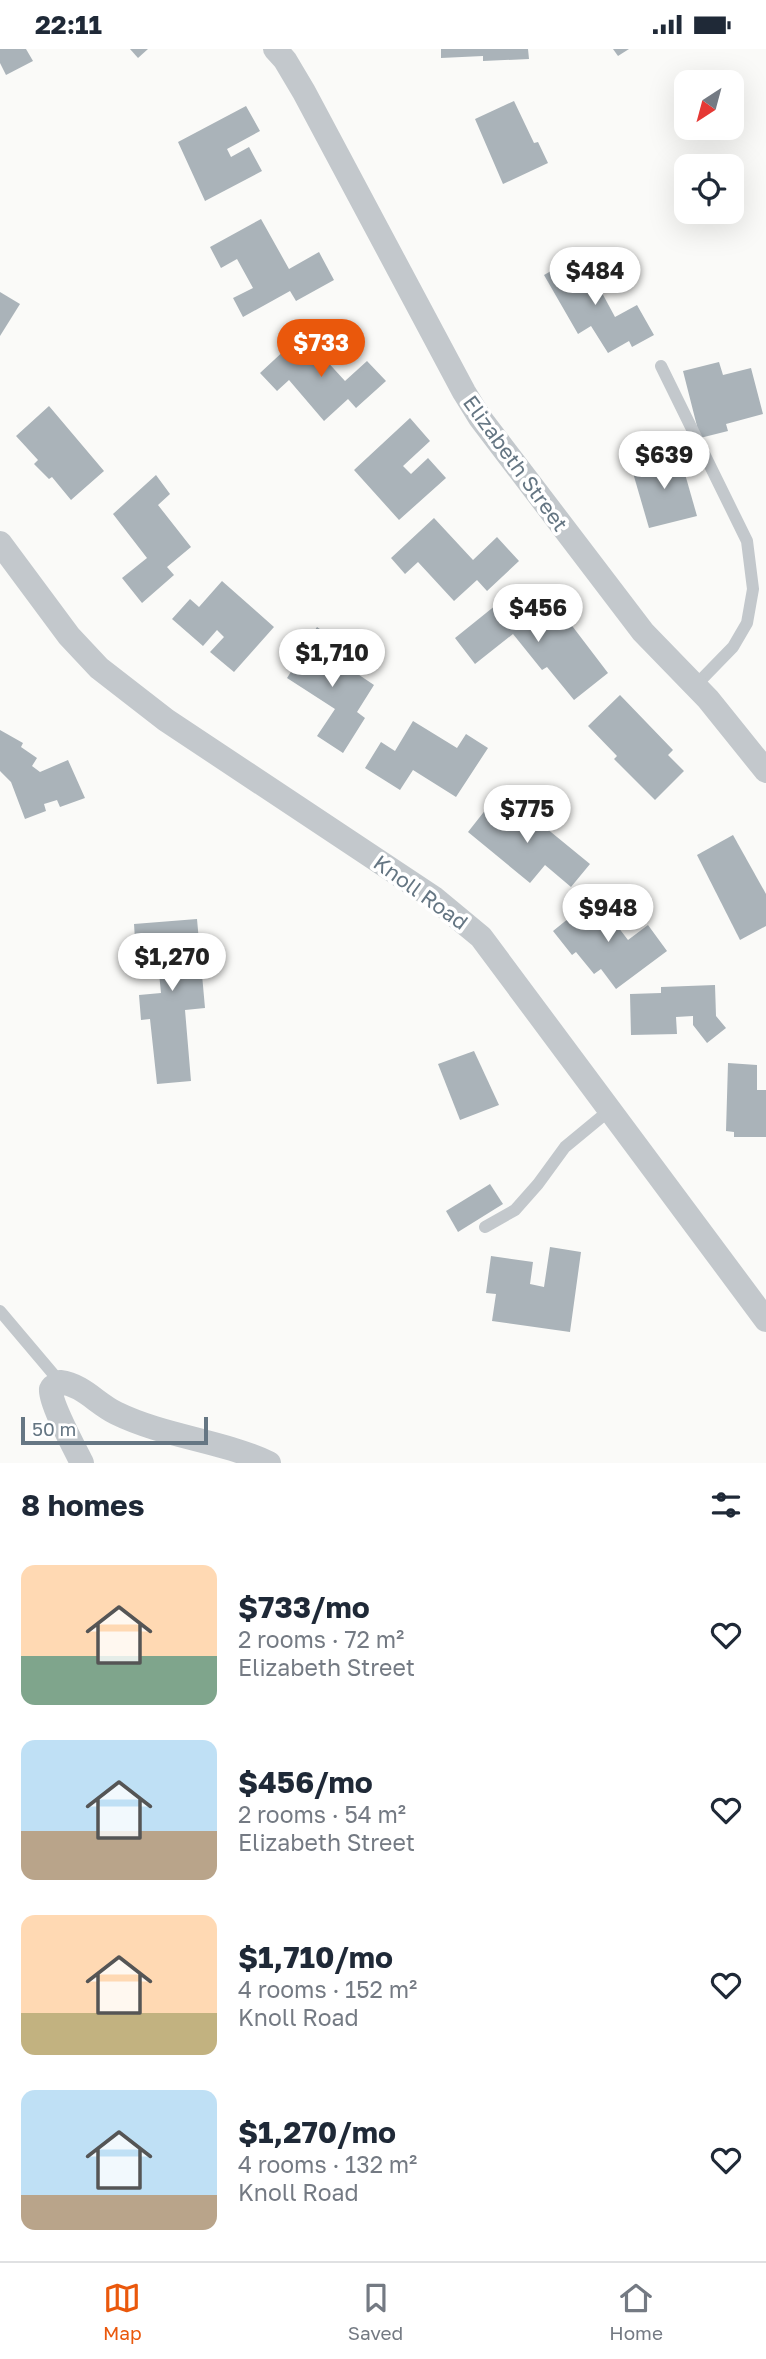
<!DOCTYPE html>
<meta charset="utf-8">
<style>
body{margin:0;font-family:"Golos Text",sans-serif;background:#f6f6f7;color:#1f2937;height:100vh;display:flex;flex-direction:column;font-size:26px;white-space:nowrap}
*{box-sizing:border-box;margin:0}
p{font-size:23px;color:#747a83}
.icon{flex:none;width:38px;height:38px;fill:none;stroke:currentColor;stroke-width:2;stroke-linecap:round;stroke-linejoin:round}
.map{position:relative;height:1414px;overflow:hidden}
.sheet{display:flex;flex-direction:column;background:#fff;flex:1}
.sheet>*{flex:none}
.needle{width:46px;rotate:216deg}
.buttons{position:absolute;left:674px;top:21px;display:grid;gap:14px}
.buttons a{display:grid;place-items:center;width:70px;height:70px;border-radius:14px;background:#fff;box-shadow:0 7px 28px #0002;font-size:35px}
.scale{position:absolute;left:21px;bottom:18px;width:187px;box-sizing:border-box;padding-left:7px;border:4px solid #657683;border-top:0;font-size:19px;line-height:24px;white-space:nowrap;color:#657683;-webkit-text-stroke:5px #fff;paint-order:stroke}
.price{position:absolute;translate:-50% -60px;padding:0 16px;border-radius:24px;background:#fff;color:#222;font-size:23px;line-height:46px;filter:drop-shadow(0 2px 4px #0008)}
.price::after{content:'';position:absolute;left:50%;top:42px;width:21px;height:16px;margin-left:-10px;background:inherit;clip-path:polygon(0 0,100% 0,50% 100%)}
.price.selected{background:#ea580c;color:#fff}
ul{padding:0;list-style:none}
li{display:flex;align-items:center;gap:21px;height:175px;padding:0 21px}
li span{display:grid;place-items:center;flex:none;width:196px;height:140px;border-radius:14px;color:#555}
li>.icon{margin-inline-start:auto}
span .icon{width:84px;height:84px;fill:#fffc;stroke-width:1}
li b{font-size:30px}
h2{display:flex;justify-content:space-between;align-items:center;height:84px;padding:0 21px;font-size:30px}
.status{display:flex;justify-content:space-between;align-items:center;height:49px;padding:0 35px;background:#fff;direction:ltr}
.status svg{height:19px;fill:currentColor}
.tab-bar{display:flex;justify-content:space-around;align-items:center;height:98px;border-top:2px solid #e0e1e3;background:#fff;font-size:19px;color:#747a83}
.tab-bar a{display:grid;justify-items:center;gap:4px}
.tab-bar .selected{color:#ea580c}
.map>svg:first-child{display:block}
.building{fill:#aab3b9}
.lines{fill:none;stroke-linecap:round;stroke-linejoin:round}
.service{stroke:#c3c8cc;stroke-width:12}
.minor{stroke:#c3c8cc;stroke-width:24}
.labels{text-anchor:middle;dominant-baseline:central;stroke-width:7;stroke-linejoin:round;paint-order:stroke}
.street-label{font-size:21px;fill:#657683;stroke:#fff}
</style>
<div class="status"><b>22:11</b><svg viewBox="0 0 49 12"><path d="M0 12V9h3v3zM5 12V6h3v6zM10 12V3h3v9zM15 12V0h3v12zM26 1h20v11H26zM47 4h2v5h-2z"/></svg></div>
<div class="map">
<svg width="766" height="1414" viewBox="0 0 766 1414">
<rect width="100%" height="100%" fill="#fafaf8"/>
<g class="building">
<polygon points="0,0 26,0 33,12 6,26 0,14"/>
<polygon points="130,0 148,0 138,9"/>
<polygon points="441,0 528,0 529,10 483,12 483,7 441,9"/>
<polygon points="613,0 629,0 618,7"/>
<polygon points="514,52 534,94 538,93 548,114 503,135 475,70"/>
<polygon points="246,57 260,82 227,100 231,108 249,98 262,122 205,152 178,93"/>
<polygon points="261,170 289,220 319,203 334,231 296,252 290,242 243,268 233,249 253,239 237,210 221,219 210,198"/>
<polygon points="581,205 615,268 637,256 654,286 632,298 629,292 608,304 591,277 578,285 544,226"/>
<polygon points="0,243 20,255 0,287"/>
<polygon points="302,285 345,332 367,312 386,332 356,359 348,350 324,372 289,331 277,342 260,324"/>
<polygon points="719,313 723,326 751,319 763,365 726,375 728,382 700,389 683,322"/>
<polygon points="49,357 104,422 71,451 52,428 49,430 34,415 38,411 16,387"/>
<polygon points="410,369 430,392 403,417 411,425 428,409 446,429 399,471 354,421"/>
<polygon points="679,404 697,467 649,479 631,417"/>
<polygon points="156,426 170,445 158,456 191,498 167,518 174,526 142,554 122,529 147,509 113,465"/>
<polygon points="434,469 473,511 497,488 519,512 487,542 477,531 454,552 418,513 405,525 391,509"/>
<polygon points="222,532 274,578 234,623 210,603 224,588 217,581 203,597 172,570 190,550 199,558"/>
<polygon points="537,547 552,567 560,561 608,624 574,651 547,618 542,621 513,585 475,615 455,589 496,556 508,570"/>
<polygon points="317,578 337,592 328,605 374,636 357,663 365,669 343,704 317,687 335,660 287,629 305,601 302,600"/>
<polygon points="620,646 673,701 668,706 684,722 655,751 614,710 617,707 588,677"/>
<polygon points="413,672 457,699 466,685 488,699 456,748 413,721 400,741 365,719 381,693 395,702"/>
<polygon points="0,681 23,694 21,698 37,709 32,717 40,723 68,711 85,749 60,758 57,751 44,755 46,762 25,770 11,733 0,722"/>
<polygon points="494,750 529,778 535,770 590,815 571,838 545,816 530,834 468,783"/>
<polygon points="733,786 766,845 766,877 740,891 697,806"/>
<polygon points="595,848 628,891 648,876 667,902 616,940 601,920 594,925 576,903 572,906 553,882"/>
<polygon points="197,870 205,959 185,961 191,1032 157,1035 150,970 141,971 139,946 161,944 157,904 136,906 134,875"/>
<polygon points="715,936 716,967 726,979 707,994 693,976 693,967 676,968 677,985 631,986 630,945 661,944 661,938"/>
<polygon points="474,1002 499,1056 460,1071 438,1015"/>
<polygon points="728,1014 757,1016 757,1041 766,1041 766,1088 734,1088 734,1083 726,1082"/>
<polygon points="490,1135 503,1155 458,1183 446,1162"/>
<polygon points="550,1198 581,1203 570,1283 492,1272 496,1245 486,1244 491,1207 533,1213 530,1235 544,1238"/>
</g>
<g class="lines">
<g class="service">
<polyline points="661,317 747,492 753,540 747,574 733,598 695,637"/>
<polyline points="485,1178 515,1161 538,1135 565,1098 611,1060"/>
<polyline points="0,1262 60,1333"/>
</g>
<g class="minor">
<polyline points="275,0 285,11 304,43 464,343 480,369 643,583 708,650 766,722"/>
<polyline points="0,494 69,587 99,619 166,671 434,849 481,888 766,1271"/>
<path d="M82 1414C76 1402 48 1350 51 1340 52 1337 58 1334 60 1333 83 1336 96 1354 116 1364 165 1388 220 1391 269 1414"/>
</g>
</g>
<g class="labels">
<g class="street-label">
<text transform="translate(516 414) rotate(54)">Elizabeth Street</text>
<text transform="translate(421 843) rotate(36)">Knoll Road</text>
</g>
</g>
</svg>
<div class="buttons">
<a><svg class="needle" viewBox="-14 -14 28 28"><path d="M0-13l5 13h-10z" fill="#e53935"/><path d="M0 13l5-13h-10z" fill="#747a83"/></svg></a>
<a><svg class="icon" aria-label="locate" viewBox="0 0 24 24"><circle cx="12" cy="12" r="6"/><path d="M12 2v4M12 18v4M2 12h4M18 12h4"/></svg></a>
</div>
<div class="scale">50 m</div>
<b class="price" style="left:595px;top:258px">$484</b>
<b class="price selected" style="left:321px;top:330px">$733</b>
<b class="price" style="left:664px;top:442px">$639</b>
<b class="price" style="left:538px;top:595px">$456</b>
<b class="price" style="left:332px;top:640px">$1,710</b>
<b class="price" style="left:527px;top:796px">$775</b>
<b class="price" style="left:608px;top:895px">$948</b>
<b class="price" style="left:172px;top:944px">$1,270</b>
</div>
<section class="sheet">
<h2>8 homes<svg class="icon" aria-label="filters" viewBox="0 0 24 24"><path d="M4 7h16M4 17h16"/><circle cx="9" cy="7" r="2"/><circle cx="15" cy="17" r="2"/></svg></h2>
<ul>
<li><span style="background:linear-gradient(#ffd9b3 65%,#7fa58c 0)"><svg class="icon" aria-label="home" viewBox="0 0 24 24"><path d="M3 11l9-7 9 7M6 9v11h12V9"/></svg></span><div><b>$733/mo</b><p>2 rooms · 72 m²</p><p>Elizabeth Street</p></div><svg class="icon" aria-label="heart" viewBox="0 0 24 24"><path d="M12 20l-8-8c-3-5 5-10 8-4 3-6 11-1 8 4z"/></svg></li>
<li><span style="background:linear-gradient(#bfe0f5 65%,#b9a48a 0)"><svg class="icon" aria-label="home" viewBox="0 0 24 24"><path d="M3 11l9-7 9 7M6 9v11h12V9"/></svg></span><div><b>$456/mo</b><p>2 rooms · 54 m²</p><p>Elizabeth Street</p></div><svg class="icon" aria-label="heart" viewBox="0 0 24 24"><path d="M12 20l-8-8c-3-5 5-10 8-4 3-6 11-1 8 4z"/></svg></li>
<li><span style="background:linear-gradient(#ffd9b3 70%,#c2b280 0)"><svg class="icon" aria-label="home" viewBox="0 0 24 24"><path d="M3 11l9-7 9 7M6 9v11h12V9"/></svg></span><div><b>$1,710/mo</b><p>4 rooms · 152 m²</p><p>Knoll Road</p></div><svg class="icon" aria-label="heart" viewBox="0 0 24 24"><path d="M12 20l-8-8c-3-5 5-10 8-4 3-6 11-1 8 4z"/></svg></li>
<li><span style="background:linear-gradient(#bfe0f5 75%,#b9a48a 0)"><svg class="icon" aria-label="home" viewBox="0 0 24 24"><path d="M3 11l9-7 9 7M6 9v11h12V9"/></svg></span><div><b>$1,270/mo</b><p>4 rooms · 132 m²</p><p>Knoll Road</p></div><svg class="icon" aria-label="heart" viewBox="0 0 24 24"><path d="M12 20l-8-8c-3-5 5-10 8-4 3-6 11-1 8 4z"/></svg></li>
</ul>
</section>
<nav class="tab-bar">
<a class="selected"><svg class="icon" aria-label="map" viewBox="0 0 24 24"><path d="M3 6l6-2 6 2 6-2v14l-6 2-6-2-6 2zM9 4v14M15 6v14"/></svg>Map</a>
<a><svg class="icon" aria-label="saved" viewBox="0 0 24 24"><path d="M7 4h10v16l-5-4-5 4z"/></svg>Saved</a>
<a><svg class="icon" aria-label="home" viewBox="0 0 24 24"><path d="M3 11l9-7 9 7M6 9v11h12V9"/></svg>Home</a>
</nav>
